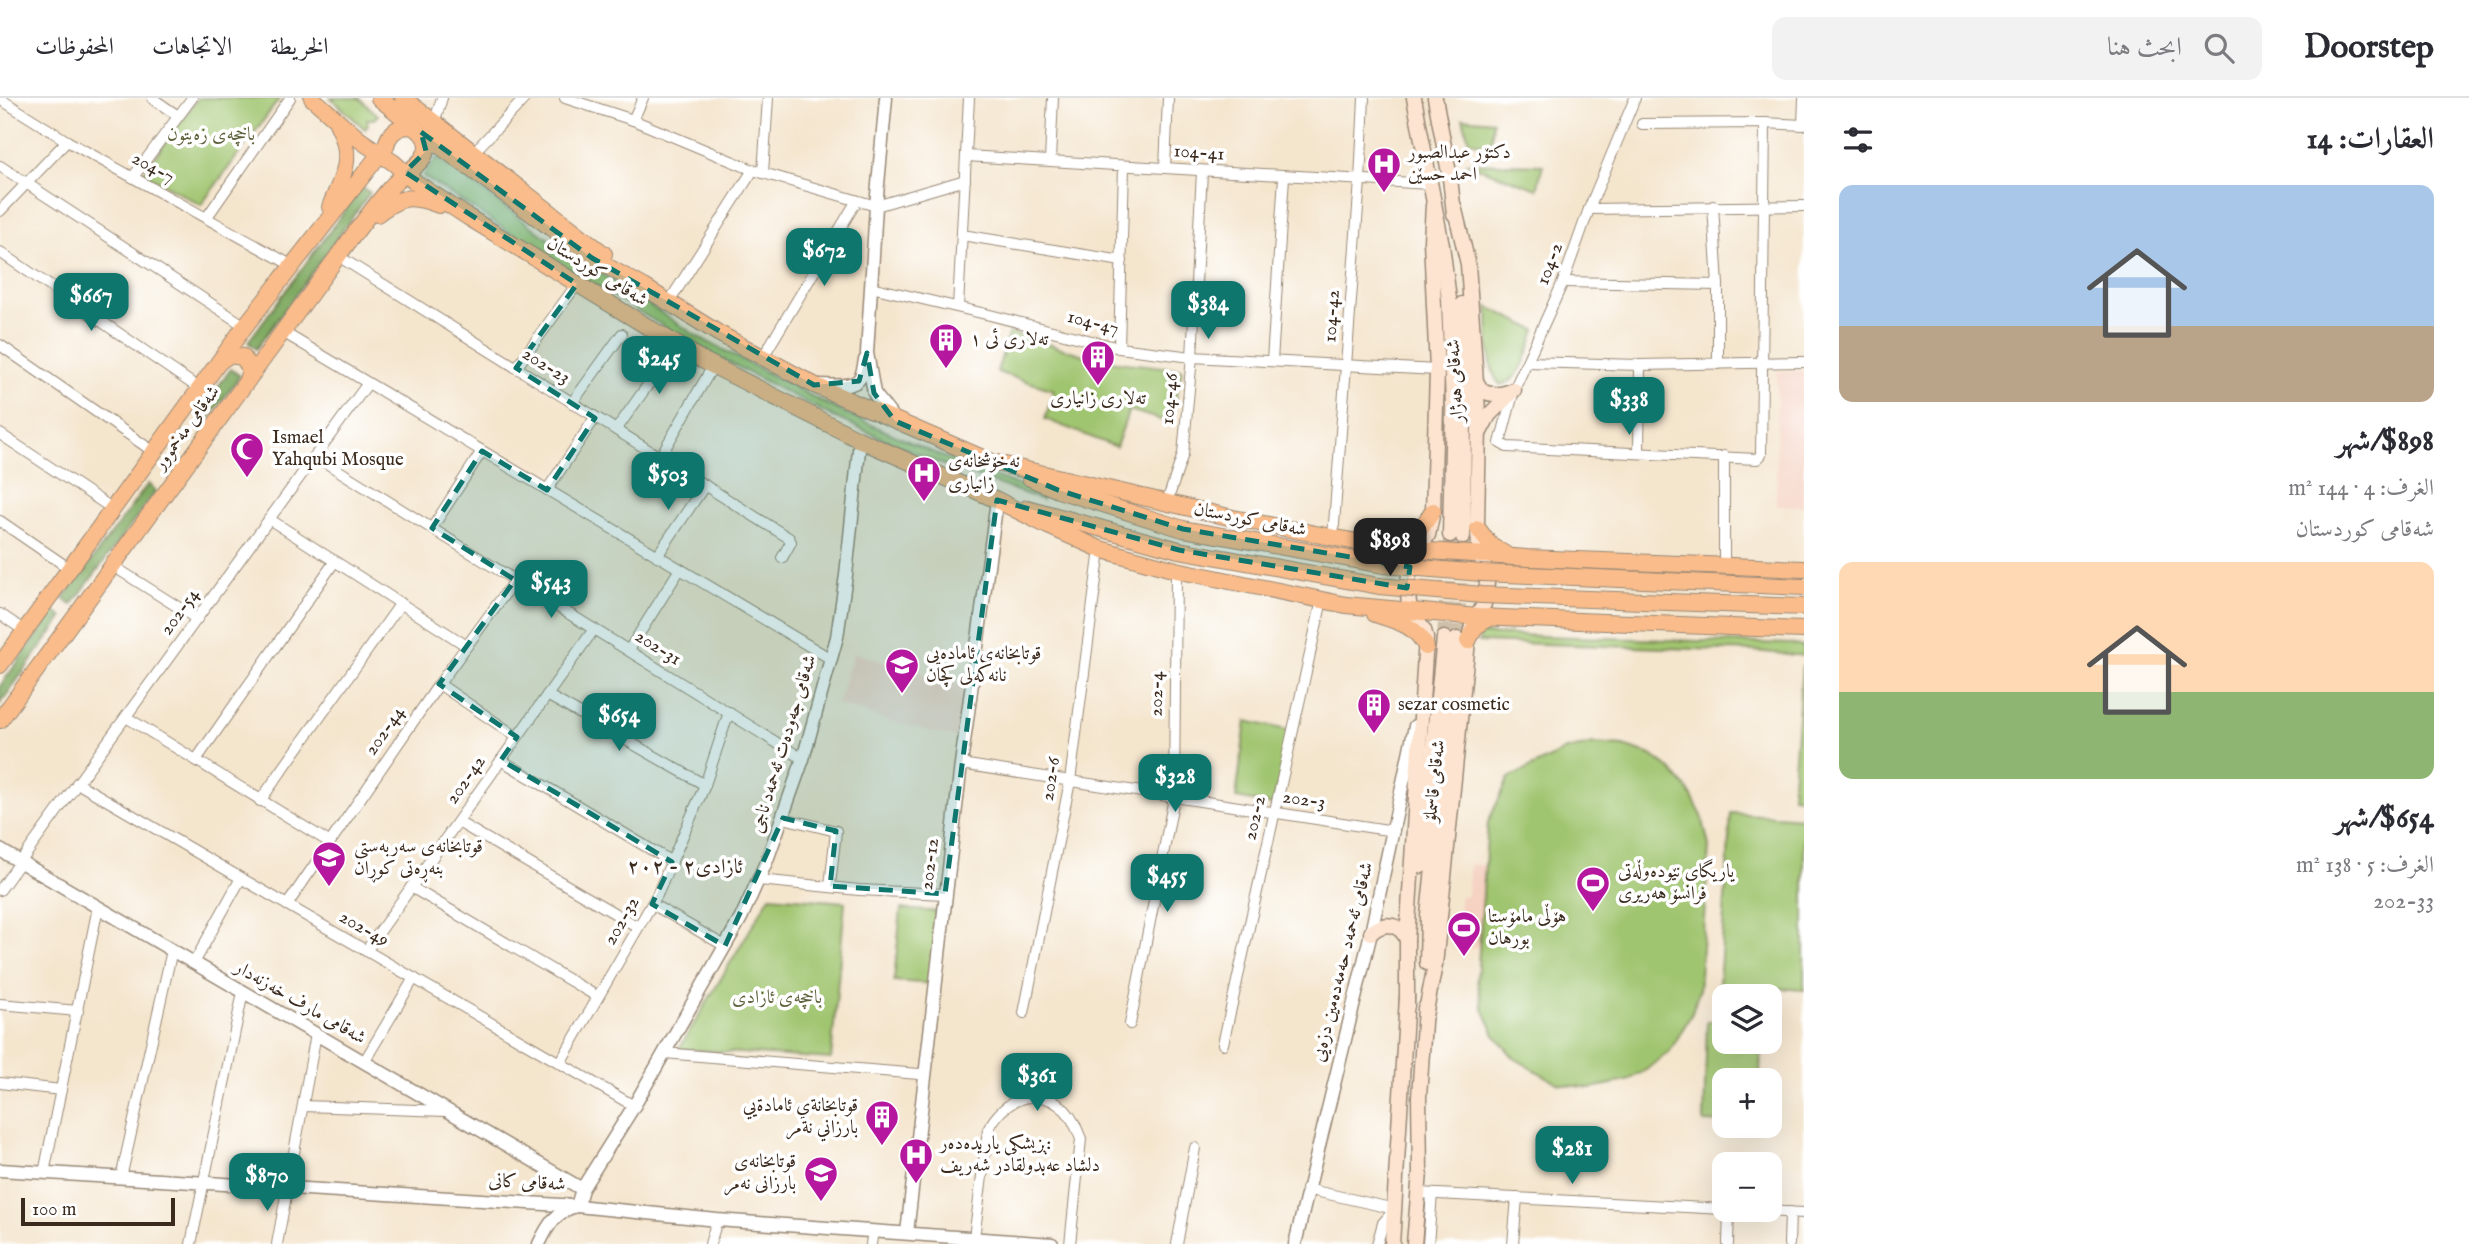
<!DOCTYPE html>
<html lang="ar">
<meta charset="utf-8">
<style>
body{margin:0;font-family:"IM FELL English",Amiri,serif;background:#f2f2f3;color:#2b2b33;direction:rtl;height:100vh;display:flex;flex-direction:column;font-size:26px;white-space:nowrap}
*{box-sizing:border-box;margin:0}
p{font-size:23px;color:#7c7c81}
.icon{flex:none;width:38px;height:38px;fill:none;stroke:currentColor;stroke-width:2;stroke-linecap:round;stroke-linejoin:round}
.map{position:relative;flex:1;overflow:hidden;direction:ltr}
.details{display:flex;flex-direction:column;background:#fff;width:665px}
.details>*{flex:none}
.buttons{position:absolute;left:1712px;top:886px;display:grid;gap:14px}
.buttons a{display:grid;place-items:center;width:70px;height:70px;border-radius:14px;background:#fff;box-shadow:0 7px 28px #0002;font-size:35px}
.scale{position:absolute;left:21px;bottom:18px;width:154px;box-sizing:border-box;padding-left:7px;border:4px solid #3b2a1e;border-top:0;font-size:19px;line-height:24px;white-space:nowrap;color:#3b2a1e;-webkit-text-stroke:5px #fff;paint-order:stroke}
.price{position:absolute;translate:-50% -60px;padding:0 16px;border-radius:14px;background:#0f766e;color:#fff;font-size:23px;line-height:46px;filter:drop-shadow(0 2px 4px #0008)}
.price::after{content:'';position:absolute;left:50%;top:42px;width:21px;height:16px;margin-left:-10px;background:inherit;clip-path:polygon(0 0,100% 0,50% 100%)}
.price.selected{background:#222;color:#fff}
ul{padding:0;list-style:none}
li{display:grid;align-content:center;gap:14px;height:371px;padding:0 35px}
li span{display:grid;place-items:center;height:217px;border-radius:14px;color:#555}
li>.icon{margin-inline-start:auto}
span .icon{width:126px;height:126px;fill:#fffc;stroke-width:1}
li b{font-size:30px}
h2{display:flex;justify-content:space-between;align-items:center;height:84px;padding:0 35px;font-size:30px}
header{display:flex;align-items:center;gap:42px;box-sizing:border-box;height:98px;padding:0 35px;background:#fff;border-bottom:2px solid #e1e1e2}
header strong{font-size:33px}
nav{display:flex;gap:38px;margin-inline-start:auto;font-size:24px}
.search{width:490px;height:63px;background:#f2f2f3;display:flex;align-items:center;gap:18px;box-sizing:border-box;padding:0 24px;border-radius:14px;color:#7c7c81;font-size:26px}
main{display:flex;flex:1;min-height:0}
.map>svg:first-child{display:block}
.built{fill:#f5d2c2}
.green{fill:#a0c56f;stroke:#6e7846;stroke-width:2}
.forest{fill:#80aa62;stroke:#5e6a40;stroke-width:2}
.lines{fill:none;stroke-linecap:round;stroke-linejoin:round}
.secondary-tunnel{stroke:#cfc0aa;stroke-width:14;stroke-dasharray:14 7;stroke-linecap:butt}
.minor-casing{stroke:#988876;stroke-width:12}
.tertiary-casing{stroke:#988876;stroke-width:15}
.secondary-casing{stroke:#988876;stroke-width:17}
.trunk-casing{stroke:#988876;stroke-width:18}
.minor{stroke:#fff;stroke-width:10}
.tertiary{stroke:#fff;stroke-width:12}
.secondary{stroke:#fde4d0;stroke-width:14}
.trunk{stroke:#f9bc8a;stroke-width:16}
.trunk-bridge-casing{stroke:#988876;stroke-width:18;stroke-linecap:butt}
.trunk-bridge{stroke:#f9bc8a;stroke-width:16}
.marked{fill:#0f766e;fill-opacity:0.2;stroke:#0f766e;stroke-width:5;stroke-dasharray:14 9;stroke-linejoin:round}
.labels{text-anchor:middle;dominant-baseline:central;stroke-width:7;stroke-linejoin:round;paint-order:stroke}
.park-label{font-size:19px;fill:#5e603a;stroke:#fff}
.street-label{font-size:19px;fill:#3b2a1e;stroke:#fff}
.poi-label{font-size:19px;fill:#3b2a1e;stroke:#fff;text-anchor:start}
.neighbourhood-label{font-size:21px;fill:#3b2a1e;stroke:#fff}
</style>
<header>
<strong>Doorstep</strong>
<div class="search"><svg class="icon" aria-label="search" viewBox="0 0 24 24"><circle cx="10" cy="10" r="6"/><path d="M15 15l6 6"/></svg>ابحث هنا</div>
<nav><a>الخريطة</a><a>الاتجاهات</a><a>المحفوظات</a></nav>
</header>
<main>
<section class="details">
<h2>العقارات: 14<svg class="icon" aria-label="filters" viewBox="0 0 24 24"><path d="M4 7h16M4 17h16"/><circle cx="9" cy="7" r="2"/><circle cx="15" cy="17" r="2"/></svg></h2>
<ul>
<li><span style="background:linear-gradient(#a9c7e8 65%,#b9a48a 0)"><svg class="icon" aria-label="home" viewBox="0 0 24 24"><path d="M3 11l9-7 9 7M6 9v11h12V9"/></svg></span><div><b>$898/شهر</b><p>الغرف: 4 · 144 m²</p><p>شەقامی کوردستان</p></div></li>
<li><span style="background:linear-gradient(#ffd9b3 60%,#8fb573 0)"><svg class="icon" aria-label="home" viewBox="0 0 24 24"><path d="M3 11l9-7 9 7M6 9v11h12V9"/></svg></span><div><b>$654/شهر</b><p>الغرف: 5 · 138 m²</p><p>202-33</p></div></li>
</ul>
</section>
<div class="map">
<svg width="1804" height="1146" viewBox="0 0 1804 1146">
<rect width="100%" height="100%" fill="#fff"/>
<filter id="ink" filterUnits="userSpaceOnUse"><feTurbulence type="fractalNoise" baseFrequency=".0143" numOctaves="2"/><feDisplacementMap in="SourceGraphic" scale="14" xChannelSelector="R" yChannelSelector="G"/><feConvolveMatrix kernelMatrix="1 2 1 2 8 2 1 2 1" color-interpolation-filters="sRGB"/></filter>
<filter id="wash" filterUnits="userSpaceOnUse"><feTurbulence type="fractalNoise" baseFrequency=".00686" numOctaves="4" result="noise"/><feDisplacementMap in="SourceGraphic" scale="28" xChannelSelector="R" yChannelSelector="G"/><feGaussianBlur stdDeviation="1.57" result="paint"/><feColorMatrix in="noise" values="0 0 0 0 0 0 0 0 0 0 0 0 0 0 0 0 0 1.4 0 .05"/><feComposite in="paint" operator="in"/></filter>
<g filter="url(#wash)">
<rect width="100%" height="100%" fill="#f4e5cd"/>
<g class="built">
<polygon points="1804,273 1804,408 1776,407 1777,274"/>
<polygon points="854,555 964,588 958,640 885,622 837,606"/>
<polygon points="1470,766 1492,768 1485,850 1466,849 1463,845 1466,819 1459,817 1461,798 1467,798"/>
</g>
<g class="green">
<polygon points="198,0 280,0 201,107 143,75"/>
<polygon points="331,0 359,0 378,17 374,21 367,21 368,27 365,31"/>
<polygon points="1463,20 1493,23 1491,47 1469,43"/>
<polygon points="437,60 550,142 698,239 836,311 941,358 1044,397 1042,402 939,365 834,319 693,246 543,156 423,78"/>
<polygon points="1465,65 1543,67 1537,91"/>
<path d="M1488 209 1536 232C1528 252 1523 283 1500 287 1486 273 1489 229 1488 209Z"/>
<polygon points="1009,234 1100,262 1182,271 1171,325 1129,312 1116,349 1045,321 1054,292 997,274"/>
<polygon points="1480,536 1791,546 1804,549 1804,558 1753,553 1479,544"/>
<polygon points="1802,569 1804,569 1804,699 1792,698"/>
<polygon points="1246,623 1292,633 1273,707 1236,700"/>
<polygon points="1594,646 1623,648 1651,657 1671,672 1689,693 1702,718 1709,748 1699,893 1692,915 1670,953 1646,972 1627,983 1591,990 1559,986 1514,960 1495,937 1483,911 1477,882 1488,724 1509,680 1566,652"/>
<polygon points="1731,715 1804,720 1804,892 1719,887"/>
<polygon points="770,798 845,804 831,961 679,951"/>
<polygon points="901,811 941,814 934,886 894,883"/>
<polygon points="1707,923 1724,924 1724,943 1761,943 1760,982 1724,982 1724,1025 1704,1024"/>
</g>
<g class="forest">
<polygon points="362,89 370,95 256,251 248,244"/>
<polygon points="231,271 240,278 210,319 201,312"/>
<polygon points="148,386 156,393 72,507 63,501"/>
<polygon points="55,513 63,519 0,606 0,588"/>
</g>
</g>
<g filter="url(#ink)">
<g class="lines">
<g class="secondary-tunnel">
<polyline points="1444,540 1450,437"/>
<polyline points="1457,541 1463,439"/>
</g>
<g class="minor-casing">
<g id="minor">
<polyline points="152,0 178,18"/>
<polyline points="565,0 633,22 753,72 876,108 965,82"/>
<polyline points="1635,0 1589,111 1563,184 1514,292 1500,345 1507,349 1757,361 1761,357 1765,25"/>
<polyline points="0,1 67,43 291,167"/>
<polyline points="633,22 643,0"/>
<polyline points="434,25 442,0"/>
<polyline points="1642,26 1765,25 1803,27 1804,1"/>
<polyline points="473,55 525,0"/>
<polyline points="966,58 1430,86"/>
<polyline points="1050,62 1053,0"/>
<polyline points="0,68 245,228"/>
<polyline points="1165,70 1168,0"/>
<polyline points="763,75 768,0"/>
<polyline points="133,79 192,0"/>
<polyline points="1713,108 1718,187 1718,266"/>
<polyline points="1589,111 1804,108"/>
<polyline points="0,113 67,43"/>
<polyline points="207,119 290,0"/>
<polyline points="962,137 1122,163"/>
<polyline points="0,154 200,291"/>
<polyline points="338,158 789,440 791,444 782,460"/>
<polyline points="1563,184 1718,187"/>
<polyline points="871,189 990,217 1119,250 1192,259 1437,272"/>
<polyline points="669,204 753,72"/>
<polyline points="958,209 969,0"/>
<polyline points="281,233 831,561"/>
<polyline points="0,247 154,354"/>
<polyline points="1119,250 1124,68"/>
<polyline points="763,259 856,104"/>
<polyline points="1272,263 1284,79"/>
<polyline points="1528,264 1640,267 1804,264"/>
<polyline points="516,270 577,186"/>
<polyline points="572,305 622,236"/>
<polyline points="616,332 676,247"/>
<polyline points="0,336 113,411"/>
<polyline points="1639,355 1640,267"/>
<polyline points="315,358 803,661"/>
<polyline points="1724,358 1724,468"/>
<polyline points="660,359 713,268"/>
<polyline points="547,392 595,320"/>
<polyline points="1167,404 1183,356 1192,259 1202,74"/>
<polyline points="269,421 467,548"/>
<polyline points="0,423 70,471"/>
<polyline points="432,430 482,353"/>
<polyline points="1333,439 1360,83 1364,0"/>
<polyline points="657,458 705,387"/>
<polyline points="113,468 197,521"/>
<polyline points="0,516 25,533"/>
<polyline points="629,552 680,471"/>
<polyline points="439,586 517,639"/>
<polyline points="547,597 705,687"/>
<polyline points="126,619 329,744"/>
<polyline points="196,662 335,463"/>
<polyline points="501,662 672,764"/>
<polyline points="961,666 1394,733"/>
<polyline points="77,685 634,1008"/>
<polyline points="260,703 401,505"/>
<polyline points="783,720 836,733 830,788"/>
<polyline points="458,724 638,829"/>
<polyline points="759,782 859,792 945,796"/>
<polyline points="411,789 598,899"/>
<polyline points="0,792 368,285"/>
<polyline points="652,806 725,848"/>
<polyline points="287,807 439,586 515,482"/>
<polyline points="366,853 594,531"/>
<polyline points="194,865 241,780"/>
<polyline points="0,906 78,913"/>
<polyline points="1024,915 1070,683 1100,451"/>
<polyline points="1130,926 1174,700 1176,472"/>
<polyline points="1223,946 1322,502"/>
<polyline points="664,955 919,976 926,974"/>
<polyline points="364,964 414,880"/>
<polyline points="560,965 657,797 705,687 729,614"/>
<polyline points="0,985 61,992"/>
<polyline points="303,1008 446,1013"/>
<polyline points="44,1075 98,809"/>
<polyline points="121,1080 172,852"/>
<polyline points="1306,1091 1395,1111 1383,1125 1377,1146"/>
<polyline points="1418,1095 1724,1111"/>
<polyline points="1729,1111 1804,1115"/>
<path d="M974 1140 988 1032C1003 1002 1037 985 1065 1012 1073 1020 1077 1031 1081 1041L1070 1146"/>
<polyline points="191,1146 243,894"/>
<polyline points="277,1146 316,936"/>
<polyline points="710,1146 717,1122"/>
<polyline points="871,1146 873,1133"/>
<polyline points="1177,1146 1195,1050"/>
<polyline points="1428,1146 1432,1096"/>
<polyline points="1513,1146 1517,1100"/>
<polyline points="1728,1146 1729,1111"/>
<polyline points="1789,1146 1790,1114"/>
</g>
</g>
<g class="tertiary-casing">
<g id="tertiary">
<polyline points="886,0 876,108 867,255 874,295 893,320"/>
<path d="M819 287C830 287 853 291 860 280 863 275 864 267 865 262"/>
<polyline points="0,752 582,1091"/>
<polyline points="0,1072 577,1108 717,1122 1052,1146"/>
<polyline points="907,1135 961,666 997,402"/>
<path d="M539 1146C548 1127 556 1113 577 1108L582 1091 634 1008 741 820 767 762 803 661 837 539 846 477 860 342"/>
<polyline points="1295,1146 1371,835 1415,628"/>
</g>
</g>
<g class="secondary-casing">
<g id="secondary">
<polyline points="1414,0 1442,147 1449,201 1453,308 1450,437"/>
<polyline points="1435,0 1450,80 1454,116"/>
<polyline points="1462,206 1464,306 1463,439"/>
<path d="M1477 285 1482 293C1493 298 1502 297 1513 292"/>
<polyline points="1480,334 1489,317 1514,292"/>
<polyline points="1421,768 1444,540"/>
<path d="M1371 835C1384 823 1400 825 1407 842"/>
<polyline points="1427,865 1428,818 1457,541"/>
<polyline points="1407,908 1407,842 1426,540 1424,532 1410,514 1407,487 1412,464 1428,437 1433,413 1437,272 1431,143 1433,107"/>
<polyline points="1425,918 1435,867 1468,543 1472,528 1484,506 1488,478 1480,457 1477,424 1479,328 1468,166 1454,108"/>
<polyline points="1392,1146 1407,899"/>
<polyline points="1414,1146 1420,1074 1419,999 1425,910"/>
</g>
</g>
<g class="trunk-casing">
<g id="trunk">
<polyline points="312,0 360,42 394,65 415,84 468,119 702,262 860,342 997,402 1048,428 1100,451 1176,472 1346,507 1478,519 1804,532"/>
<polyline points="379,0 421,34 592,160 644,189 718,235 814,287 992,364 1233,420 1388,450 1527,460 1804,471"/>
<polyline points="403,0 604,156"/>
<path d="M330 109C344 74 355 61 337 25"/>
<path d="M377 116C401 98 410 96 439 107"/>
<polyline points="219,264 229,257 243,259 250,271 247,283"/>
<polyline points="1030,380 1058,392 1183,431"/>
<polyline points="1027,410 1179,452"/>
<polyline points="1478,431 1491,448 1505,456"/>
<polyline points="1396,448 1415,439 1433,413"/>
<path d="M1375 516C1397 523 1416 527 1426 549"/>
<polyline points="1468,543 1475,529 1490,519"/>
<path d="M0 567 245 228 386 48C389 29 414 19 425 40 428 46 427 54 423 60 416 70 399 79 391 89 372 111 355 135 338 158L0 622"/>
</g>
</g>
<use href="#minor" class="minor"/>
<use href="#tertiary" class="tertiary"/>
<use href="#secondary" class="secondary"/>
<use href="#trunk" class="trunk"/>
<g class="trunk-bridge-casing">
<g id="trunk-bridge">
<polyline points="1183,431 1383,467 1482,475 1804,489"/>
<polyline points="1179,452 1379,488 1482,497 1804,509"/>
</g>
</g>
<use href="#trunk-bridge" class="trunk-bridge"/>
</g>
</g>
<path class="marked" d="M421 34 592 160 814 287 859 283 867 255 874 295 895 323 1058 392 1183 431 1410 469 1407 490 1179 452 997 402 945 796 830 788 836 733 783 720 725 848 652 806 672 764 501 662 517 639 439 586 515 482 432 430 482 353 547 392 595 320 516 270 577 186 405 74 426 53Z"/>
<defs>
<g id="hospital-pin" transform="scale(1.75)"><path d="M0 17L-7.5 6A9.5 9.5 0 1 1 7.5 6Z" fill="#b5179e" stroke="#fff"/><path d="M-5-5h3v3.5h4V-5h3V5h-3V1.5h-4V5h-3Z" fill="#fff"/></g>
<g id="building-pin" transform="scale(1.75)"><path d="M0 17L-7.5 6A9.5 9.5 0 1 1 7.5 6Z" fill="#b5179e" stroke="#fff"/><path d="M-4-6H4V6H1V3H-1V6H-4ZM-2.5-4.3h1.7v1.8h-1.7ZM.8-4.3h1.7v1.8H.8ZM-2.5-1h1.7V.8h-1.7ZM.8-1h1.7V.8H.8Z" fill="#fff"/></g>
<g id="mosque-pin" transform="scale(1.75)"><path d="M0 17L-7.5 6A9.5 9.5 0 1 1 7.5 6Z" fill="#b5179e" stroke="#fff"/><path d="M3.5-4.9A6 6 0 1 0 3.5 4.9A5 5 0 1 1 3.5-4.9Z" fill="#fff"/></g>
<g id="school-pin" transform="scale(1.75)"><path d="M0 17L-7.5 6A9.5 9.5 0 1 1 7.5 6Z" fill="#b5179e" stroke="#fff"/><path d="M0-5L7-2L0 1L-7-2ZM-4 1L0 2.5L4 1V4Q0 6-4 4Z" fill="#fff"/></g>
<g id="stadium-pin" transform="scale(1.75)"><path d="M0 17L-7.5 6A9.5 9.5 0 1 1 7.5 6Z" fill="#b5179e" stroke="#fff"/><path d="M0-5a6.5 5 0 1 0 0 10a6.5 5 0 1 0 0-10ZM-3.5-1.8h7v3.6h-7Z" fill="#fff"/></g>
</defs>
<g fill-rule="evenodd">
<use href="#hospital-pin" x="1384" y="66"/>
<use href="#building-pin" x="946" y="242"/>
<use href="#building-pin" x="1098" y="259"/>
<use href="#mosque-pin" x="247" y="351"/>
<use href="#hospital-pin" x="924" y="375"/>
<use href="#school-pin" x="902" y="567"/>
<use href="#building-pin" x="1374" y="607"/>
<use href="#school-pin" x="329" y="760"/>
<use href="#stadium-pin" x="1593" y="785"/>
<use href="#stadium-pin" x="1464" y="830"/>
<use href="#building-pin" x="882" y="1019"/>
<use href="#hospital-pin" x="916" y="1057"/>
<use href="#school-pin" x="821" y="1075"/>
</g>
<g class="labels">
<g class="park-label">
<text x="211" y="37">باخچەی زەیتون</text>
<text x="777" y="900">باخچەی ئازادی</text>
</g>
<g class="street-label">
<text transform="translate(1199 55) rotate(4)">104-41</text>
<text transform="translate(153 70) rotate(29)">204-7</text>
<text transform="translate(1550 166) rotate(-69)">104-2</text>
<text transform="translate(597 174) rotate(32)">شەقامی کوردستان</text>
<text transform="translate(1332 218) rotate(-86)">104-42</text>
<text transform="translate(1093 225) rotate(14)">104-47</text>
<text transform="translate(546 268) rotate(32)">202-23</text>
<text transform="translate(1456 283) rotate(-93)">شەقامی هەژار</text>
<text transform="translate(1170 301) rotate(-85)">104-46</text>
<text transform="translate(187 330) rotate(-54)">شەقامی مەخموور</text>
<text transform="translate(1250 422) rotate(11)">شەقامی کوردستان</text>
<text transform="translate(180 514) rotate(-54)">202-54</text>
<text transform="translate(658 550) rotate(32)">202-31</text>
<text transform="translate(1157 596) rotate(-89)">202-4</text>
<text transform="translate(385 633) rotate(-55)">202-44</text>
<text transform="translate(784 646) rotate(-73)">شەقامی جەودەت ئەحمەد ناجی</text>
<text transform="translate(1051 681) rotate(-81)">202-6</text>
<text transform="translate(466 682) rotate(-55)">202-42</text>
<text transform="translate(1435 683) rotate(-84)">شەقامی قاسملۆ</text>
<text transform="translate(1304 702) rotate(8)">202-3</text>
<text transform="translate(1255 720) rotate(-77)">202-2</text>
<text transform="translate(930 766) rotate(-83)">202-12</text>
<text transform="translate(622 823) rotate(-60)">202-32</text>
<text transform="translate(364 831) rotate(30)">202-49</text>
<text transform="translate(1343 864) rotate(-76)">شەقامی ئەحمەد حەمەدەمین دزەیی</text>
<text transform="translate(300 905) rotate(30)">شەقامی مارف خەزنەدار</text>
<text transform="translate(527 1085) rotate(3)">شەقامی کانی</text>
</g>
<g class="poi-label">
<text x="1408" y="55">دکتۆر عبدالصبور<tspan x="1408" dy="22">احمد حسێن</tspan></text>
<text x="970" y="242">تەلاری ئی ١</text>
<text x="1098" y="301" text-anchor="middle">تەلاری زانیاری</text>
<text x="272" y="340">Ismael<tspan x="272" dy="22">Yahqubi Mosque</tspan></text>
<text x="948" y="364">نەخۆشخانەی<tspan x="948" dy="22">زانیاری</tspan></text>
<text x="926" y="556">قوتابخانەی ئامادەیی<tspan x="926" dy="22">نانەکەلی کچان</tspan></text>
<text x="1398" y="607">sezar cosmetic</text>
<text x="354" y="749">قوتابخانەی سەربەستی<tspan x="354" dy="22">بنەڕەتی کوڕان</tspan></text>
<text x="1618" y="774">یاریگای نێودەوڵەتی<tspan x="1618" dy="22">فرانسۆ هەریری</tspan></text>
<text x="1488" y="819">هۆڵی مامۆستا<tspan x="1488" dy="22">بورهان</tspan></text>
<text x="858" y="1008" text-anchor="end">قوتابخانةي ئامادةيي<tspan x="858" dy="22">بارزاني نةمر</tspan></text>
<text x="940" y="1046">پزیشکی یاریدەدەر:<tspan x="940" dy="22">دلشاد عەبدولقادر شەریف</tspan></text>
<text x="796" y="1064" text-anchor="end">قوتابخانەی<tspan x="796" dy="22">بارزانی نەمر</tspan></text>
</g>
<g class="neighbourhood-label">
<text x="685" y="769">ئازادی٢ - ٢٠٢</text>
</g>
</g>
</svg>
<div class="buttons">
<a><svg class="icon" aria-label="layers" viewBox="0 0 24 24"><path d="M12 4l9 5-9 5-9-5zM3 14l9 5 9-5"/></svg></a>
<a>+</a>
<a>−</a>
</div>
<div class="scale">100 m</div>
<b class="price" style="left:824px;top:190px">$672</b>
<b class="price" style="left:91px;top:235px">$667</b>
<b class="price" style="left:1208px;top:243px">$384</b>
<b class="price" style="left:659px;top:298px">$245</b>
<b class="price" style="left:1629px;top:339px">$338</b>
<b class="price" style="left:668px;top:414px">$503</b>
<b class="price selected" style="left:1390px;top:480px">$898</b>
<b class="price" style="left:551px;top:522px">$543</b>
<b class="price" style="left:619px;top:655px">$654</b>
<b class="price" style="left:1175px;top:716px">$328</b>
<b class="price" style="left:1167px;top:816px">$455</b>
<b class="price" style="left:1037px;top:1015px">$361</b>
<b class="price" style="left:1572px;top:1088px">$281</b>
<b class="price" style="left:267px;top:1115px">$870</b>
</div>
</main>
